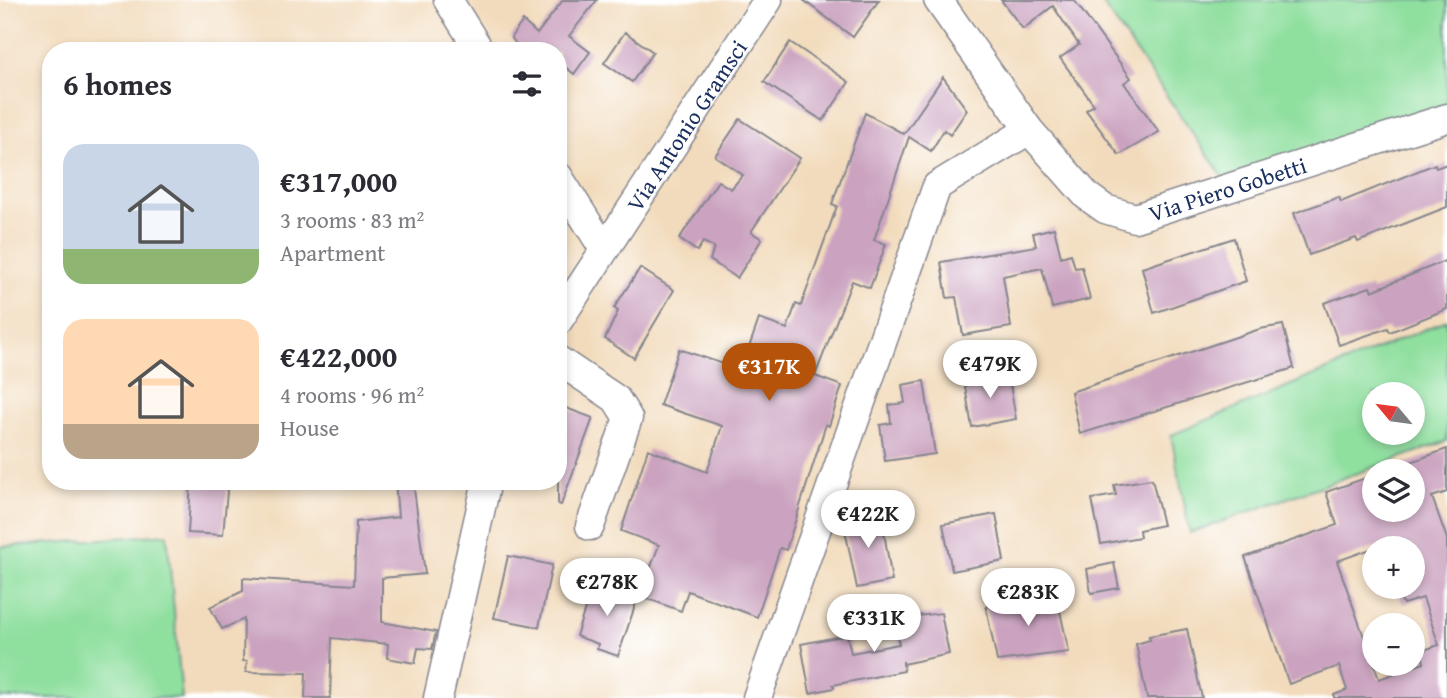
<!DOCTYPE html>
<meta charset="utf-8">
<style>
body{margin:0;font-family:"Gentium Book Plus",serif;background:#f2f2f3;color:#2b2b33;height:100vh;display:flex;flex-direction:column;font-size:26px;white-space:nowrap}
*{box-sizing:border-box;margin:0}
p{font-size:23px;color:#7c7c81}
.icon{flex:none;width:38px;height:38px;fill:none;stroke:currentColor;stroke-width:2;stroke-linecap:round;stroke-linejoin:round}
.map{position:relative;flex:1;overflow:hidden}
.details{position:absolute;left:42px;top:42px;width:525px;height:448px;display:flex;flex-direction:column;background:#fff;border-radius:28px;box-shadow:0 4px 10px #0003}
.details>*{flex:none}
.needle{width:46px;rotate:299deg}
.tools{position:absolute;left:1362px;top:382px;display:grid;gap:14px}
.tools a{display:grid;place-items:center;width:63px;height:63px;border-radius:50%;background:#fff;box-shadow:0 4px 10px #0003;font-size:35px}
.price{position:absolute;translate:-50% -60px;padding:0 16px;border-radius:24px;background:#fff;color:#222;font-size:23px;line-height:46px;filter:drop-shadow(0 2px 4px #0008)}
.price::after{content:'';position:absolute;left:50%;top:42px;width:21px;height:16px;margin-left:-10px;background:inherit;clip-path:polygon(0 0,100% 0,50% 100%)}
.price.active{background:#b45309;color:#fff}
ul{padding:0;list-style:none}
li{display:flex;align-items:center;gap:21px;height:175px;padding:0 21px}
li span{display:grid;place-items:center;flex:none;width:196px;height:140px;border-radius:21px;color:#555}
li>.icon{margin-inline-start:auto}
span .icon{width:84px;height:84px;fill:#fffc;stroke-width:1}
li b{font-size:30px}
h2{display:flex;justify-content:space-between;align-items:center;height:84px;padding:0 21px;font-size:30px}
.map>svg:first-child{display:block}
.green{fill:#8fdf9f;stroke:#55877e;stroke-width:2;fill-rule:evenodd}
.building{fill:#cba3c0;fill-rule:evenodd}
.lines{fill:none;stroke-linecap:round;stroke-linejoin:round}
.minor-casing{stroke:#86858d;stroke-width:31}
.minor{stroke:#fff;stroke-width:28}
.labels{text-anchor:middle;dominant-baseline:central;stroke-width:6;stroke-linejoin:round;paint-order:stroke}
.street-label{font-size:23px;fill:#1b2f5e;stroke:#fff}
</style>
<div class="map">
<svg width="1447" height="698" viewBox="0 0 1447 698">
<rect width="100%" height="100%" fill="#fff"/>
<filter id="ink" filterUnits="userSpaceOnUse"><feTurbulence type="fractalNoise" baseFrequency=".0143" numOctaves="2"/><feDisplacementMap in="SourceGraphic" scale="14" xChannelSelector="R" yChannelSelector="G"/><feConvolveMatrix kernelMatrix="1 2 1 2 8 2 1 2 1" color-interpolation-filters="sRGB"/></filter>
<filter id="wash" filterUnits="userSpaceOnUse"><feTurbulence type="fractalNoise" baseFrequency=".00686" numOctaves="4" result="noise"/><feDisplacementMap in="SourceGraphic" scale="28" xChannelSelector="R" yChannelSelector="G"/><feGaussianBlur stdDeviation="1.57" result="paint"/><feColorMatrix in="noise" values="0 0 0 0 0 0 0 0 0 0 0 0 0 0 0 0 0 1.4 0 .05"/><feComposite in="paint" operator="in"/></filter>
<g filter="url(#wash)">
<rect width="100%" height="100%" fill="#f2dbbc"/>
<g class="green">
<polygon points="1100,0 1447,0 1447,111 1228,184"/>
<path d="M1447 320V441L1190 533 1171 435ZM1374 394H1412V432H1374Z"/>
<polygon points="167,534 182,698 0,698 0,547"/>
</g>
<g id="blocks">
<g class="building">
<polygon points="563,0 597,0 569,36 590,52 574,74 558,61 558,51 521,51 511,37 523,21 537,34"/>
<polygon points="803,0 879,0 853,37"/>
<polygon points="1001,0 1074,0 1131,78 1124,83 1159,132 1119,155 1086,110 1094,105 1060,58 1079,45 1053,6 1023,29"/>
<polygon points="625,32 653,52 632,82 604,63"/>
<polygon points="790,42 849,82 823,121 764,82"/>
<polygon points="943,77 967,110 950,135 944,130 931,151 909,137 874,240 886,244 870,288 852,281 815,376 842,386 829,426 826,424 786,550 780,548 757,617 688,591 681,611 640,596 659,545 621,531 648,449 707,472 722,426 660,405 679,349 741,370 759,319 787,329 796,304 801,306 837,206 832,204 865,113 904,134"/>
<polygon points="740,119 800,158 751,232 762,239 737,278 710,260 714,247 703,242 697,251 679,239 718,181 731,189 743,175 715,156"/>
<polygon points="1435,164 1436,168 1447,164 1447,207 1358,242 1356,238 1309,255 1294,213 1339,197 1341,202"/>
<polygon points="1054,228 1061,257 1071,254 1075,268 1082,267 1090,299 1052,308 1042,268 1003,276 1011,327 963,335 956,297 947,298 941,262 1036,246 1033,233"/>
<polygon points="1234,238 1246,281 1154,313 1142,268"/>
<polygon points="1447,260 1447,309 1390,332 1388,328 1339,345 1324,303 1370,287 1372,291"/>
<polygon points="640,268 674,290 634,358 605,339 618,311 614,308"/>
<polygon points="1283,325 1294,368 1080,434 1071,392 1260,329"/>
<polygon points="1008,373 1016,419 972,427 964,381"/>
<polygon points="924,381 935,454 885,461 880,425 891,423 889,405 905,403 902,385"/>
<polygon points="558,405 593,418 561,505 558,504"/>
<path d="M1447 449V492L1432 497 1447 539V698H1334V695L1347 690 1339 666 1289 684 1245 557 1337 525 1326 492 1374 475V509H1412V471H1386ZM1382 545 1412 548V586H1396L1403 604 1423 598 1439 645 1421 651 1424 663 1379 679 1337 561Z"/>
<polygon points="1152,479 1163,525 1139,530 1140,537 1101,544 1092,499 1116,495 1114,485"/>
<polygon points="191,481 228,481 223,535 188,533"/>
<polygon points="395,481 413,481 425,574 382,578 382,622 436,632 432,649 418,648 415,663 387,658 388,644 332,638 330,698 305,698 306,673 246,672 247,661 243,661 244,619 222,629 210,607 243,591 243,578 354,585 356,522 398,517"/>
<polygon points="881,514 892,581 857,588 843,520"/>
<polygon points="996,514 1004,561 952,571 943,524"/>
<polygon points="508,556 552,565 539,627 494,618"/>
<polygon points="1114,563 1119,588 1091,593 1087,569"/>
<polygon points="594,582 638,597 618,656 597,649 598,644 576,636"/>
<polygon points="1056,593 1069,652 997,661 986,607"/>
<polygon points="941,613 949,654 903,664 903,661 904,671 833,685 834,688 810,693 801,644 847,635 851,653 899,644 893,619"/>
<polygon points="1187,629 1202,698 1147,698 1136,644 1150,640 1149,636"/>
</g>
</g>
</g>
<g filter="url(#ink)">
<use href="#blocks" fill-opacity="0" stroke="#86858d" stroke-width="2"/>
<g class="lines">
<g class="minor-casing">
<g id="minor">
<polyline points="448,0 480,51"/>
<path id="s1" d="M938 0 1029 130 1087 196 1105 209 1135 218 1447 118"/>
<polyline points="558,176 604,249"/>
<path id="s2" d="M558 321 768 0"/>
<polyline points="558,360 616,399 628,418 590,526"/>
<polyline points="438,698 487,481"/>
<polyline points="757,698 937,186 1029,130"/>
</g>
</g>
<use href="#minor" class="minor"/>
</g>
</g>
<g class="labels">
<g class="street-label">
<text stroke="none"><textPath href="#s2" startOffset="234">Via Antonio Gramsci</textPath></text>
<text stroke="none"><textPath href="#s1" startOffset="397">Via Piero Gobetti</textPath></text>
</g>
</g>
</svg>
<div class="tools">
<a><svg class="needle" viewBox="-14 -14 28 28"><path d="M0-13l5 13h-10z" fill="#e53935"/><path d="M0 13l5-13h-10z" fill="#7c7c81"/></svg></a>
<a><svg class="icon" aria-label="layers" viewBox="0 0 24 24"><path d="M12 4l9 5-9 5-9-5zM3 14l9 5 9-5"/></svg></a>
<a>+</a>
<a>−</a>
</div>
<b class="price" style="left:990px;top:400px">€479K</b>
<b class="price active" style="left:769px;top:403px">€317K</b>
<b class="price" style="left:868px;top:550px">€422K</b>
<b class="price" style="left:607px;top:618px">€278K</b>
<b class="price" style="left:1028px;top:628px">€283K</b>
<b class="price" style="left:874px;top:654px">€331K</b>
<section class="details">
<h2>6 homes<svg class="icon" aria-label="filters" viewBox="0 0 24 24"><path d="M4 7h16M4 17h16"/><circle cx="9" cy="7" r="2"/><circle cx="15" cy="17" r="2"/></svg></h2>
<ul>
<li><span style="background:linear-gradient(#c9d6e8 75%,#8fb573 0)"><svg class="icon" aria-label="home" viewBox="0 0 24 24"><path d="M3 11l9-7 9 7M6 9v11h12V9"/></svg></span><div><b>€317,000</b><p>3 rooms · 83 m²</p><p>Apartment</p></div></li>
<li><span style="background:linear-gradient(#ffd9b3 75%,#b9a48a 0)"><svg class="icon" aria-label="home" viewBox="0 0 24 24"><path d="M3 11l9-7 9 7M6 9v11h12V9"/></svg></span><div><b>€422,000</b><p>4 rooms · 96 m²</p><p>House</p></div></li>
</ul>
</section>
</div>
